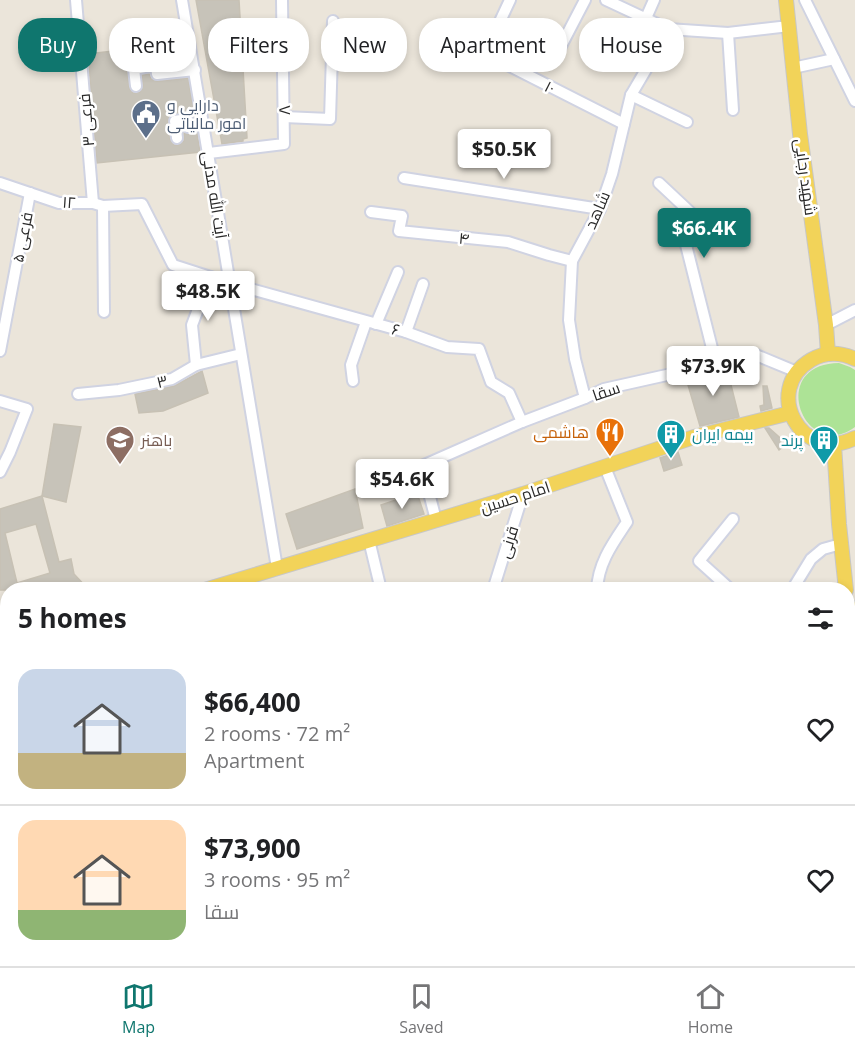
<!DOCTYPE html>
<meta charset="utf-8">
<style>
body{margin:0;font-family:"Open Sans",Cairo,sans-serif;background:#f2f2f2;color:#202124;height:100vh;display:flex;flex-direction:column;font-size:22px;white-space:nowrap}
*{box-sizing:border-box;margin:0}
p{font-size:20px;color:#757577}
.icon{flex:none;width:33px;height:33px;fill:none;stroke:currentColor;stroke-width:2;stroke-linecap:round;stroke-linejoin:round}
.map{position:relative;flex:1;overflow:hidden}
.sheet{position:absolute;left:0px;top:582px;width:855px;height:384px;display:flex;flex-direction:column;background:#fff;border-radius:24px 24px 0 0;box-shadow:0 3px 9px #0003}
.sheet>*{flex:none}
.hud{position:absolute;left:18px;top:18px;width:819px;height:54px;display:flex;gap:12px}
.price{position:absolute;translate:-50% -51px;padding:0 14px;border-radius:6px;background:#fff;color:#222;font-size:20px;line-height:39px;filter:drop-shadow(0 2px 3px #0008)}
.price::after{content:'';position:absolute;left:50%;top:36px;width:18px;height:14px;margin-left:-9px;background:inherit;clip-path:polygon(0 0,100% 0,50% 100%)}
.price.selected{background:#0f766e;color:#fff}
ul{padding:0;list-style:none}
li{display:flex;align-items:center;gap:18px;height:150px;padding:0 18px}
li+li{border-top:2px solid #e0e0e0}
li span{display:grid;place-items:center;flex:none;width:168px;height:120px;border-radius:18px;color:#555}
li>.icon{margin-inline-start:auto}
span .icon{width:72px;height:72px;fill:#fffc;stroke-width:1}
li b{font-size:26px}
h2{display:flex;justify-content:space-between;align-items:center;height:72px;padding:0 18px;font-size:26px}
.pill{padding:0 21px;border-radius:24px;background:#fff;box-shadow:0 3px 9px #0003;font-size:21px;line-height:54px}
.pill.selected{background:#0f766e;color:#fff}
.dock{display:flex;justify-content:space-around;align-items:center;height:84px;border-top:2px solid #e0e0e0;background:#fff;font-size:16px;color:#757577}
.dock a{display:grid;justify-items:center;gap:3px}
.dock .selected{color:#0f766e}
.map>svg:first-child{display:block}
.green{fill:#ade396}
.building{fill:#c7c3b9;stroke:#c7c1b4;stroke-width:1.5;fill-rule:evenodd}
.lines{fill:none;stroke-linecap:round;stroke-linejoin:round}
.minor-casing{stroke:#d0d3e2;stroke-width:14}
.major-casing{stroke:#c7c7c7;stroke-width:16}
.minor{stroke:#fff;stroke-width:10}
.major{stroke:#f2d359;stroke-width:14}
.labels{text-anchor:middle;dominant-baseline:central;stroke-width:5;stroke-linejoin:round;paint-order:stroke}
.street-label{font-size:16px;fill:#292929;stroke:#fff}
.service-label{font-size:16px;fill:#4e5e75;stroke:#fff;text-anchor:start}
.food-label{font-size:16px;fill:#c56008;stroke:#fff;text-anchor:end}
.culture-label{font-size:16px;fill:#0d838f;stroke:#fff;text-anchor:start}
.education-label{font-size:16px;fill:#785e54;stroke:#fff;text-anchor:start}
</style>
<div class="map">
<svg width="855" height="966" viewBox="0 0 855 966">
<rect width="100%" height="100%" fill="#ebe5da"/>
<path class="green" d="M839 363 850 367 855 370V427C804 464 766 364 839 363Z"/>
<g class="building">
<polygon points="196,0 239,0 247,138 243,139 243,141 222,144"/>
<polygon points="182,43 185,63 164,66 162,60 155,58 133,62 129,64 127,69 129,87 133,93 140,92 143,86 142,75 149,74 151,79 157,81 188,78 195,118 192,114 189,112 174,114 170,116 168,121 170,139 174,145 178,145 184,141 184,133 189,134 197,133 200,152 97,163 88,54"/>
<polygon points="727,369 739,417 700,426 686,378"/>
<polygon points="202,371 208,393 163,411 139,413 135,394 174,386"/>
<polygon points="763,386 767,386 772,408 761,411 760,406 764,405"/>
<polygon points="54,424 81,427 66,502 42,496"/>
<polygon points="765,428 769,428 787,444 779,450"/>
<polygon points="678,452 682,465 664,471 660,458"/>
<polygon points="355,489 363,528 297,549 286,514"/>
<polygon points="417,493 424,514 387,526 381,505"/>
<path d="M42 496 59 562 71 559 74 574 89 590H0V509ZM36 524 50 573 17 583 5 533Z"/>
</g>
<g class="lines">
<g class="minor-casing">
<g id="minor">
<polyline points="76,0 93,203"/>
<path d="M182 0C215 189 245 379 277 568"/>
<polyline points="606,0 668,29 728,33 789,26"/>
<polyline points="805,0 855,101"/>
<polyline points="646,18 654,0"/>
<polyline points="495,32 510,0"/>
<polyline points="728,33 733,110"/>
<polyline points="560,48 585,0"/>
<polyline points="476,49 624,124"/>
<polyline points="793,68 834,59"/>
<polyline points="136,86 134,69 156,65 157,74 195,70"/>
<polyline points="631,95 687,122"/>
<polyline points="284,117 330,119 333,21"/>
<polyline points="177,138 175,121 187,119 188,127 204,124"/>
<polyline points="209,153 284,144 282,0"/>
<polyline points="404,178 600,209"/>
<polyline points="0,183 59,203 93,203 103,206 142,204 173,265 229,283 406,332 447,347 479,349 491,382 509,393 522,422"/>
<polyline points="659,183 691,213 692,226 683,233 716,364"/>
<polyline points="103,206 104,312"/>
<polyline points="371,212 402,216 399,231 508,242 549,255 572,261"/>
<polyline points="376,324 398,272"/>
<polyline points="826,325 855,310"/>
<polyline points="406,332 423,284"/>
<polyline points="0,351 30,193"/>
<polyline points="196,365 192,325 210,277"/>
<polyline points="353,381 351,365 366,322"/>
<polyline points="78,394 119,390 172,379 196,365 241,354"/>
<polyline points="585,398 575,359 569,320 572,261 600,209 612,174 631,95 651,61 668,29"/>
<polyline points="0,401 27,409 10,452 0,472"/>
<polyline points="436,520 422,466 522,422 585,398 604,389 716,364 749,355 756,355 797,372"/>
<polyline points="369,540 381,590"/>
<polyline points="493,590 523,494"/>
<path d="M597 590C598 563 613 543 627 522L605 467"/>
<polyline points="731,590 699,561 733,519"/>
<polyline points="792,590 811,559 823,549 841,544"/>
<polyline points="53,966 57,958"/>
<polyline points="280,966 285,958"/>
<polyline points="341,966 348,958"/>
<polyline points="593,966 596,958"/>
</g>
</g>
<g class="major-casing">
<g id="major">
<polyline points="786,0 800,134 826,325 828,354"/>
<path d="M855 359C840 352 825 352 811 360 761 390 802 465 855 438"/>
<polyline points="834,444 839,524 846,590"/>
<polyline points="205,590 523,494 694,437 790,413"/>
<polyline points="848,605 855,707"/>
<polyline points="0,650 8,648"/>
</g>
</g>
<use href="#minor" class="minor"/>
<use href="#major" class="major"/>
</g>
<defs>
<g id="civic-pin" transform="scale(1.5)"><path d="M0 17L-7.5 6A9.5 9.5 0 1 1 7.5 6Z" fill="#5c6f8a" stroke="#fff"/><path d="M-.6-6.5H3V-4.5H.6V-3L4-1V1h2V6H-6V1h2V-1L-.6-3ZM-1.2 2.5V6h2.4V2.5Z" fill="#fff"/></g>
<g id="restaurant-pin" transform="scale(1.5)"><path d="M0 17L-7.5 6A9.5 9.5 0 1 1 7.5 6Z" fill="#e8710a" stroke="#fff"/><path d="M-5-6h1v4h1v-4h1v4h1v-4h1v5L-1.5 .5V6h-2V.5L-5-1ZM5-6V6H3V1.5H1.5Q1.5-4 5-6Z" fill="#fff"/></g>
<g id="building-pin" transform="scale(1.5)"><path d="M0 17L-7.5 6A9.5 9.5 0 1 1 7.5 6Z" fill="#0f9aa8" stroke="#fff"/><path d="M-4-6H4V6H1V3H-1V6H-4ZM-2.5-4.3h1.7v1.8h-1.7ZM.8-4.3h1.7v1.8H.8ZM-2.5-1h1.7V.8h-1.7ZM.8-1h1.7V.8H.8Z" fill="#fff"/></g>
<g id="school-pin" transform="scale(1.5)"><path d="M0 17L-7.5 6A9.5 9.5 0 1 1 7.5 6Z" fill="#8d6e63" stroke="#fff"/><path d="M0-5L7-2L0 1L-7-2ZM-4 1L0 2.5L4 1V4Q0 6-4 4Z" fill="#fff"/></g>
</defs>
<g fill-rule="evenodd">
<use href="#civic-pin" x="146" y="114"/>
<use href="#restaurant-pin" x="610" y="432"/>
<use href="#building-pin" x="671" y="434"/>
<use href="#school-pin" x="120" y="440"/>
<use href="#building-pin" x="824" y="440"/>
</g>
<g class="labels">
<g class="street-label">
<text transform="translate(550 87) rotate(27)">۱۰</text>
<text transform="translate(284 110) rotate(-91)">۸</text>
<text transform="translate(86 120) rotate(-95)">فرعی ۳</text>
<text transform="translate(806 177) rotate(82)">شهید رجایی</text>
<text transform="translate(215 195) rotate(81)">آیت الله مدنی</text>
<text transform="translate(69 202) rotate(4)">۱۲</text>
<text transform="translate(597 210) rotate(-66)">شاهد</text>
<text transform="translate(22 237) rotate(-79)">فرعی ۵</text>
<text transform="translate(464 238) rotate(5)">۴</text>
<text transform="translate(396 329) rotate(14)">۶</text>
<text transform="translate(162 381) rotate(-14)">۳</text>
<text transform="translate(606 391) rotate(-19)">سقا</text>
<text transform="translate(515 497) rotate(-18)">امام حسین</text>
<text transform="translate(508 542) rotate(-73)">قرنی</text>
</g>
<g class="service-label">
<text x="167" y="105">دارایی و<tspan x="167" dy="18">امور مالیاتی</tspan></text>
</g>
<g class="food-label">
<text x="589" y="432">هاشمی</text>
</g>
<g class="culture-label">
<text x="692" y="434">بیمه ایران</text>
<text x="803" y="440" text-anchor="end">پرند</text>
</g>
<g class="education-label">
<text x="141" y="440">باهنر</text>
</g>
</g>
</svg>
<b class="price" style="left:504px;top:180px">$50.5K</b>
<b class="price selected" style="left:704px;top:259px">$66.4K</b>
<b class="price" style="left:208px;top:322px">$48.5K</b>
<b class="price" style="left:713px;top:397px">$73.9K</b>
<b class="price" style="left:402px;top:510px">$54.6K</b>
<div class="hud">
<a class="pill selected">Buy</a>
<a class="pill">Rent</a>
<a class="pill">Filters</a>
<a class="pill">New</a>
<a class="pill">Apartment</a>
<a class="pill">House</a>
</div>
<section class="sheet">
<h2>5 homes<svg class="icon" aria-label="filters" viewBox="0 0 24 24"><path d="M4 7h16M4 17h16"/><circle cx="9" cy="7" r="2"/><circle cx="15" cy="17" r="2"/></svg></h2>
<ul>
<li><span style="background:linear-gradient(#c9d6e8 70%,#c2b280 0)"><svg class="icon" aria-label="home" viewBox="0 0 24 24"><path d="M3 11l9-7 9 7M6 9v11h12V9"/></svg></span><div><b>$66,400</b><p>2 rooms · 72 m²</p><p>Apartment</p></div><svg class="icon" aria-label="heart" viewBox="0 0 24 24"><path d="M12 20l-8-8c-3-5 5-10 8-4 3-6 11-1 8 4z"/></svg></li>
<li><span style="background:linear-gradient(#ffd9b3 75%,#8fb573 0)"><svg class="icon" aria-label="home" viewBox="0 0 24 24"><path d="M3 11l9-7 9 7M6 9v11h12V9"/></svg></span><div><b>$73,900</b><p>3 rooms · 95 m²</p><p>سقا</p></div><svg class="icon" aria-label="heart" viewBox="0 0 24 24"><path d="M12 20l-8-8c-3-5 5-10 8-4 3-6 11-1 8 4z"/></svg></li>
</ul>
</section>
</div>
<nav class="dock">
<a class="selected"><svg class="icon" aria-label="map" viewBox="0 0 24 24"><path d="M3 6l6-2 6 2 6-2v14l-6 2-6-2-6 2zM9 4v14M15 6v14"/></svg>Map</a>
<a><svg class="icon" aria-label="saved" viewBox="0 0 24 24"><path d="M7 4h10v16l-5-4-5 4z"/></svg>Saved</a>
<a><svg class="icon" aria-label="home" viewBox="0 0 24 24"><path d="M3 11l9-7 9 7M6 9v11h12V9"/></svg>Home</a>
</nav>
